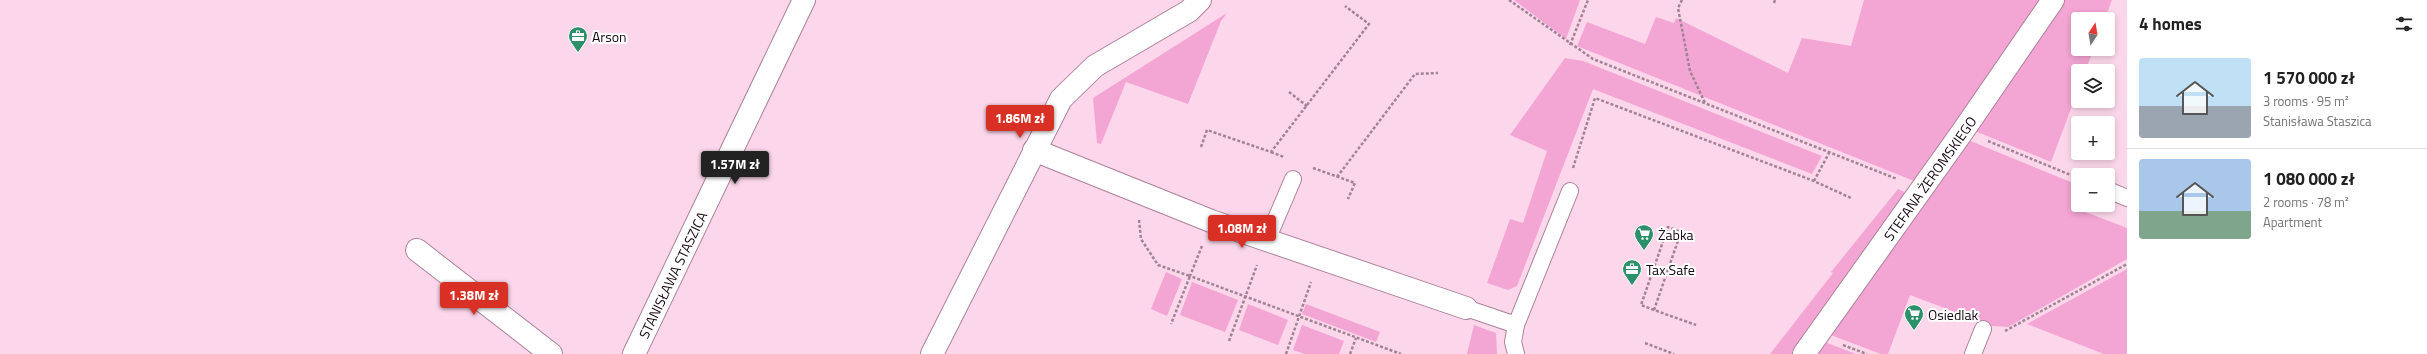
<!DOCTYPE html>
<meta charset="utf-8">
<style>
body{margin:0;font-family:"Titillium Web",sans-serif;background:#f6f6f6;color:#222;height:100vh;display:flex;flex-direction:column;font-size:15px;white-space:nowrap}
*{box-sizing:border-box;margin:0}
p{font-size:13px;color:#767676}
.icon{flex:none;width:22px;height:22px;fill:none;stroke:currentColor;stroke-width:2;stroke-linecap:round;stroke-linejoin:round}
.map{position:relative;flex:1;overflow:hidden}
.panel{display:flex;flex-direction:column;background:#fff;width:300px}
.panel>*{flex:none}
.needle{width:26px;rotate:12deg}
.fabs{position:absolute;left:2071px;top:12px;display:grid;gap:8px}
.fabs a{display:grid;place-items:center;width:44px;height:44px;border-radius:4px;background:#fff;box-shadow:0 2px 6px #0003;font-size:20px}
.price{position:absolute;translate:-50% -34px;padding:0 9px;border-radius:4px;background:#d93025;color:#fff;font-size:13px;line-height:26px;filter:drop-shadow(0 1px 2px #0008)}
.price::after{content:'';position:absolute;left:50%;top:24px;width:12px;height:9px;margin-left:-6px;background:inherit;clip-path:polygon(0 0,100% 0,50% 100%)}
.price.selected{background:#222;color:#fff}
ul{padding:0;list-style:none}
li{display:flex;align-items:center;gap:12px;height:100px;padding:0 12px}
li+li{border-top:1px solid #e0e0e0}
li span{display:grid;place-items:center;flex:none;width:112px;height:80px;border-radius:4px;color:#555}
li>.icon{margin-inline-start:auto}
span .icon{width:48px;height:48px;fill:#fffc;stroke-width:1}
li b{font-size:17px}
h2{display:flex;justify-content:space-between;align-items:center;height:48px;padding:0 12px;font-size:17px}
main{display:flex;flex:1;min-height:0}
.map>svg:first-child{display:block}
.green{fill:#f3a5d3}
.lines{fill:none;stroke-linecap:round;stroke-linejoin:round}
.service-casing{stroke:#ac829a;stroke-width:18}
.pedestrian-casing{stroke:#ac829a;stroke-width:24}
.minor-casing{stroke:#ac829a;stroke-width:24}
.tertiary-casing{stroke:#ac829a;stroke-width:24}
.path{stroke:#a08493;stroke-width:2.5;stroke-dasharray:3 2;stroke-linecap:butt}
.service{stroke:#fff;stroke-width:16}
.pedestrian{stroke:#fff;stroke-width:22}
.minor{stroke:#fff;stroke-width:22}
.tertiary{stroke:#fff;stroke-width:22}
.labels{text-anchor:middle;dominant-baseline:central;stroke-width:4;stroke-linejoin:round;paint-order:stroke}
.poi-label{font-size:14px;fill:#180912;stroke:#fff;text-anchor:start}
.street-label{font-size:14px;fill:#180912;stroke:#fff}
</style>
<main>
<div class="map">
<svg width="2127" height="354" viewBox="0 0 2127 354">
<rect width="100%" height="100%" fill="#fcd7eb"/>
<g class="green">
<polygon points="1514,0 1580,0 1566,39"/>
<polygon points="1864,0 2043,0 1919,183 1577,46 1587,22 1645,44 1656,17 1674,23 1676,18 1788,73 1802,38 1851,46"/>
<polygon points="2062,0 2112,0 2105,19 2078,19 2078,49 2094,49 2085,71 2078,71 2078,90 2051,162 1975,131"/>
<polygon points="1227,13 1221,21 1188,104 1126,82 1101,144 1097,143 1093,98"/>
<polygon points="1565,58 1583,61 1822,156 1812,174 1593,89 1517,286 1508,290 1487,283 1510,219 1523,223 1547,151 1510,135"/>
<polygon points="1968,140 2078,185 2078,198 2075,208 2127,228 2127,259 2008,327 1992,326 1910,295 1888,354 1881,354 1828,334"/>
<polygon points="1898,189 1911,195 1795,354 1770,354 1833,273 1831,272"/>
<polygon points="2127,269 2127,354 2104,354 2027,324"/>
<polygon points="1166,272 1182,279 1167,316 1151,309"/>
<polygon points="1192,282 1238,300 1225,332 1180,315"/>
<polygon points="1248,304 1288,320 1278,345 1239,330"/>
<polygon points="1306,304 1380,332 1376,342 1302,314"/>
<polygon points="1302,325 1344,341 1339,354 1305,354 1293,350"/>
<polygon points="1474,325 1496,333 1497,354 1467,354"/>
<polygon points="1822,341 1856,354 1813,354"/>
</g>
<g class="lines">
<g class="service-casing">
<g id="service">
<polyline points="2108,190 2127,198"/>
<polyline points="1267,240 1293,179"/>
<polyline points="1466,308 1516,325 1570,191"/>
<polyline points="1516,325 1513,342 1516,354"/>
<polyline points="1973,354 1983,329"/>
</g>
</g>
<g class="pedestrian-casing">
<g id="pedestrian">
<path id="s1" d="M1804 354 1963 131 2053 0"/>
</g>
</g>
<g class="minor-casing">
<g id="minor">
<polyline points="1034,150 1211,221 1466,308"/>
<polyline points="417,250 551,354"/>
<polyline points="932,354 1061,99 1095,66 1189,11 1200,0"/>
</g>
</g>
<g class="tertiary-casing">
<g id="tertiary">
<path id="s2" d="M634 354 804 0"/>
</g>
</g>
<g class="path">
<polyline points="1509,0 1593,59 1897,179"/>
<polyline points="1682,0 1678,8 1690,71 1705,103"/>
<polyline points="1774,3 1775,0"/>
<polyline points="1570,45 1588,0"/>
<polyline points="1289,92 1307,106"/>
<polyline points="1988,141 2078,178"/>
<polyline points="1201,147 1207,130 1271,152 1369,24 1345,6"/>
<polyline points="1271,152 1284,157"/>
<polyline points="1313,168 1355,183 1348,199"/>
<polyline points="1573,168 1595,98 1814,181 1851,198"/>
<polyline points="1337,177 1415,74 1438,73"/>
<polyline points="1814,181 1829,153"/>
<polyline points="1139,220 1141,239 1158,265 1190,276 1171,324"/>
<polyline points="1202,246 1190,276 1401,354"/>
<polyline points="1654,310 1641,305 1668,227 1681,232 1654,310 1696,325"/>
<polyline points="2005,331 2127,264"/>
<polyline points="1229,341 1257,265"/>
<polyline points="1645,343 1674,354"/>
<polyline points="1843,345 1867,354"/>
<polyline points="1286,354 1311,282"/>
<polyline points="1350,354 1356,338"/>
</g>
<use href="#service" class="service"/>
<use href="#pedestrian" class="pedestrian"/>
<use href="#minor" class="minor"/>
<use href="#tertiary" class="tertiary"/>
</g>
<defs>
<g id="office-pin" transform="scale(1)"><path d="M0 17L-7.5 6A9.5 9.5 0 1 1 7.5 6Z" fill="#2c906a" stroke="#fff"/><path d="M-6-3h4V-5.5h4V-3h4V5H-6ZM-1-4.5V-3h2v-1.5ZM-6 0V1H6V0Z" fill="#fff"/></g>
<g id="supermarket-pin" transform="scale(1)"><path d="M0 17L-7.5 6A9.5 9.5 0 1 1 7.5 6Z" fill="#2c906a" stroke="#fff"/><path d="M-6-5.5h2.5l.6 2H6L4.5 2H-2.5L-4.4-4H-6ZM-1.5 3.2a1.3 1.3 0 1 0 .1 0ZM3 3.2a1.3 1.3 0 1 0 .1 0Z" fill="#fff"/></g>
</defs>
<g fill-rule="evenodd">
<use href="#office-pin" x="578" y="36"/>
<use href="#supermarket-pin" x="1644" y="234"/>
<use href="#office-pin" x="1632" y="269"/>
<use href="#supermarket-pin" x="1914" y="314"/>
</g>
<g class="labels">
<g class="poi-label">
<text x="592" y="36">Arson</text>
<text x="1658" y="234">Żabka</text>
<text x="1646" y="269">Tax Safe</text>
<text x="1928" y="314">Osiedlak</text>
</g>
<g class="street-label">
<text stroke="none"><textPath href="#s1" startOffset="216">STEFANA ŻEROMSKIEGO</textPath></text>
<text stroke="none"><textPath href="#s2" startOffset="88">STANISŁAWA STASZICA</textPath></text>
</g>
</g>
</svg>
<div class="fabs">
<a><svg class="needle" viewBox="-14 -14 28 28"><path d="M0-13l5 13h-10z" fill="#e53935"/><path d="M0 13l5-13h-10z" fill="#767676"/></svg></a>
<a><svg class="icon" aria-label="layers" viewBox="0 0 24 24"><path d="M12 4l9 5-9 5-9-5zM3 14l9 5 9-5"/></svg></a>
<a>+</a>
<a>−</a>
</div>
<b class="price" style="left:1020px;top:139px">1.86M zł</b>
<b class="price selected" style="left:735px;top:185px">1.57M zł</b>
<b class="price" style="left:1242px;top:249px">1.08M zł</b>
<b class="price" style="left:474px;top:316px">1.38M zł</b>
</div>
<section class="panel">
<h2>4 homes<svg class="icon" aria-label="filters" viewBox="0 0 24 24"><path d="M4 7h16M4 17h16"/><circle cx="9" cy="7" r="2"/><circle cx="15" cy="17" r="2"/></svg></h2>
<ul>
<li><span style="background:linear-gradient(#bfe0f5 60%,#9aa5b1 0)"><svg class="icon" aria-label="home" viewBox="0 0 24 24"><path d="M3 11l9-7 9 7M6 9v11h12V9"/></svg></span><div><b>1 570 000 zł</b><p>3 rooms · 95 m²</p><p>Stanisława Staszica</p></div></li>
<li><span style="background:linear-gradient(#a9c7e8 65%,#7fa58c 0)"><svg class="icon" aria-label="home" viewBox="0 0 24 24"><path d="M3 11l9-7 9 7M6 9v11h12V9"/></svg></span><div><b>1 080 000 zł</b><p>2 rooms · 78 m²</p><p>Apartment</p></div></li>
</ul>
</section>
</main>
